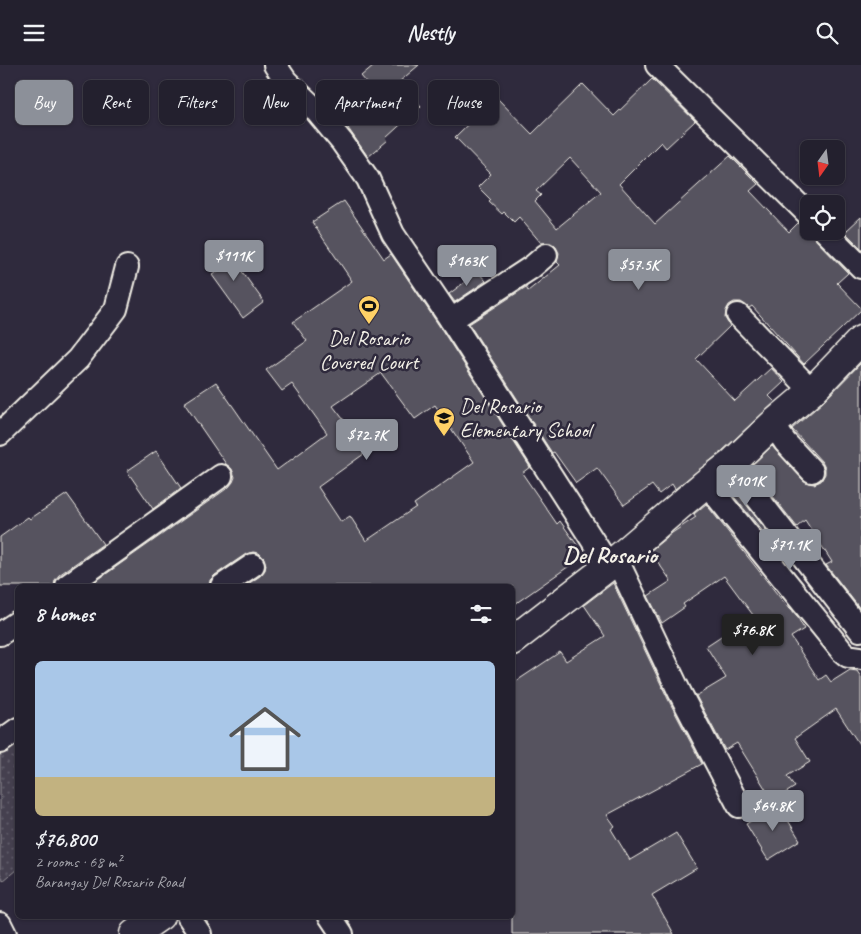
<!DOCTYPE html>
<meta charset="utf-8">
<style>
body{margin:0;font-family:Caveat,sans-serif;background:#2f2d3a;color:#f1f3f6;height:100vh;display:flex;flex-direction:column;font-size:19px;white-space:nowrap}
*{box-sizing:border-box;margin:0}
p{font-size:16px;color:#a3a3aa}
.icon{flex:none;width:28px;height:28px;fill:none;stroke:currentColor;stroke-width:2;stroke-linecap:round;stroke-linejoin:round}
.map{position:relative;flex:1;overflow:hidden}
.details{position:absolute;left:15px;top:519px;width:500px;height:335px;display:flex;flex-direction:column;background:#23202e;border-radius:8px;box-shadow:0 1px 4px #0004,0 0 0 1px #403e4a}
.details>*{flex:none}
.hud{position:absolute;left:15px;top:15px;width:500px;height:45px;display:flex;gap:10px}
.needle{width:32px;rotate:194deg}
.controls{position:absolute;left:800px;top:75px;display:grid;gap:10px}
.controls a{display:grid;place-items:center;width:45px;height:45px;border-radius:8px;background:#23202e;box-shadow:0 1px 4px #0004,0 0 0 1px #403e4a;font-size:25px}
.price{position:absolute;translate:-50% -42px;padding:0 11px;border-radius:5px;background:#8c9099;color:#fff;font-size:16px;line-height:32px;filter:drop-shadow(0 1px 2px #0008)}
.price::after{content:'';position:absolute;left:50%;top:30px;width:15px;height:11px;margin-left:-8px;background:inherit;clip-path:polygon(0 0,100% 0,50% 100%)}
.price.selected{background:#222;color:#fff}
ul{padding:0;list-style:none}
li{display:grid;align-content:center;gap:10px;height:265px;padding:0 20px}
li+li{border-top:1px solid #403e4a}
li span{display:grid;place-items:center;height:155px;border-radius:8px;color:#555}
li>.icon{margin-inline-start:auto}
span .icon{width:90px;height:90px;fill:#fffc;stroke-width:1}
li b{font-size:21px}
h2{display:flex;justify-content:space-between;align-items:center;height:60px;padding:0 20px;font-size:21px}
.tag{padding:0 18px;border-radius:8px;background:#23202e;box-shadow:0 1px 4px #0004,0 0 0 1px #403e4a;font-size:18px;line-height:45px}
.tag.selected{background:#8c9099;color:#fff}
header{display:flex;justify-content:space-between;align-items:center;height:65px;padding:0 20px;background:#23202e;font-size:22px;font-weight:600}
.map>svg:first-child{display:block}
.grass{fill:url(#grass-dots);stroke:#9c989c}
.building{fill:#56525f;stroke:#f4f1e8;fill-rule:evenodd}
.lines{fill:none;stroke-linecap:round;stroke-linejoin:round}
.minor-casing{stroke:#f4f1e8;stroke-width:26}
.major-casing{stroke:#f4f1e8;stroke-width:31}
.minor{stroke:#2f2a3d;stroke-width:22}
.major{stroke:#2f2a3d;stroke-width:28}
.labels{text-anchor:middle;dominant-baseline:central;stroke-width:5;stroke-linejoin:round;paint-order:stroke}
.poi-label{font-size:21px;fill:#f4f1e8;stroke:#2f2a3d}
.quarter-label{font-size:24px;font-weight:bold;fill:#f4f1e8;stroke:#2f2a3d}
</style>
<header><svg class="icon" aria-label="menu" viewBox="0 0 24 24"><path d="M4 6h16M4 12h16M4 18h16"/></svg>Nestly<svg class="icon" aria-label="search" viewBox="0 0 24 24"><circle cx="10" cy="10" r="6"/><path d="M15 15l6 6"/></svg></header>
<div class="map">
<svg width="861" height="869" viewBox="0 0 861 869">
<defs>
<pattern id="grass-dots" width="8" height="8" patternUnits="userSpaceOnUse" patternTransform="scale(1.25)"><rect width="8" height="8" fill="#454050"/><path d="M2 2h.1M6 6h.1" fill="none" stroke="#605c69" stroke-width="1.8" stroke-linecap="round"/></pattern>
</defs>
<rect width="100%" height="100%" fill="#2f2a3d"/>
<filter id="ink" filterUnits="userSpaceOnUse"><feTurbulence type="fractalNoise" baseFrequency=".02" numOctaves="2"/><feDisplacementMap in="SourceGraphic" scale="10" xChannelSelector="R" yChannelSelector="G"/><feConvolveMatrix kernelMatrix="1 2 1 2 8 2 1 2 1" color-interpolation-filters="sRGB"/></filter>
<g filter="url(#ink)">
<polygon class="grass" points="17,678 17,804 3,816 0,807 0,691"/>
<g class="building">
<polygon points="374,0 419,0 399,17 421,41 386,73 388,75 368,92 348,63 380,33 361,11"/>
<path d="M652 14 695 56 666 83 661 77 619 119 655 159 730 91 758 119 750 126 789 167 798 158 805 163H809V166H812L816 175 848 208 837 218 861 243V245L804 299 752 241 749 243 741 237H734L729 240 726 246 725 253 730 261 696 294 735 336 771 303 784 317 769 331 775 337 721 387 675 424 672 419 659 429 652 420 624 440 597 403 576 418 554 387 552 388 469 259 526 222 528 226 560 200 557 197 559 188 556 182 551 178H541L519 152 514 157 504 147 502 149 489 137 491 135 478 122 491 109 455 72 496 32 532 69 583 19 614 51ZM570 93 601 127 557 163 535 136 541 130 536 126Z"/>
<path d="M344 136 384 194 391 189 440 262 530 402 522 408 557 459 560 456 580 484 568 492 572 499 512 541V521H245L260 511 265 505 266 500 264 493 259 488 253 487 246 489 215 510 210 515 209 521H89L229 422 233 417 235 412 232 404 226 399 184 338 216 317 277 405 327 368 292 319 282 326 266 305 307 276 293 257 352 216 312 157ZM381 308 415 354 435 340 474 397 414 439 416 442 366 476 350 451 341 457 318 422 368 386 333 341Z"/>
<polygon points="861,152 861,183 844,166 846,166"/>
<polygon points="222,179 264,237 243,253 212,210 218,206 207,188"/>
<polygon points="478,207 486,216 455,237 449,229"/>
<polygon points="861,298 861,545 826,500 832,497 805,455 797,462 750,402 772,381 803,415 808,418 814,419 821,416 825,409 825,403 822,397 792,364 823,337"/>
<polygon points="156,386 181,423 153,444 127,406"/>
<polygon points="730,419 767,466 764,468 726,422"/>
<polygon points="67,429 103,479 59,510 55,515 54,521 0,521 0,472 28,452 30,454"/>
<polygon points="706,439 789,544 790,543 797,551 804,564 791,572 819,615 826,610 831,617 850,605 857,606 861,612 861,682 836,644 795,673 810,697 787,711 795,722 773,736 737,678 725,685 696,631 726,613 706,581 753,550 724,511 683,539 685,542 662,558 648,531 671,516 650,486 672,468 696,452 694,449"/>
<polygon points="613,518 668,634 702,699 607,750 615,761 611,764 630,795 676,768 697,803 652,830 674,869 512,869 512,619 560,587 566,596 605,571 584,540"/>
<polygon points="778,739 800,775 768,795 746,759"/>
</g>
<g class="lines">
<g class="minor-casing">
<g id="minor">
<polyline points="275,0 286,16 312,41 342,77 368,114 393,169 451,255 609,501"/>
<polyline points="657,0 809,150"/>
<polyline points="825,166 861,202"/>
<polyline points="738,250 812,326"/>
<polyline points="451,255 532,202 546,190"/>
<polyline points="773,359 785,377 812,406"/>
<polyline points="0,369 78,294 116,244 127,202"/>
<polyline points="731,399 860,565 861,564"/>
<polyline points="706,418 842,586 848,591 861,593"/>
<polyline points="617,495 680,628 739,741"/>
<polyline points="67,521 221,411"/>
<polyline points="222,521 253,500"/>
<polyline points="0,569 18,557"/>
<polyline points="0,677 18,664"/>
<polyline points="188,851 200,869"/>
<polyline points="330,851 342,869"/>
<polyline points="0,859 5,869"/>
</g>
</g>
<g class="major-casing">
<g id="major">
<polyline points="512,576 609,501 706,418 731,399 773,359 812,326 861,275"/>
<polyline points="134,869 160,851"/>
</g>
</g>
<use href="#minor" class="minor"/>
<use href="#major" class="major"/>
</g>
</g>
<defs>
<g id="stadium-pin" transform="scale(1.125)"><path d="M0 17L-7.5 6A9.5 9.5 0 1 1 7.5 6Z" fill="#ffd166" stroke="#2f2a3d"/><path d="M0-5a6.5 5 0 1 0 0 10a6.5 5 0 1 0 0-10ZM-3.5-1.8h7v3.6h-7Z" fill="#111"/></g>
<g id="school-pin" transform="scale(1.125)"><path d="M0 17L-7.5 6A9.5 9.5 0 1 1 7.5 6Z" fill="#ffd166" stroke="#2f2a3d"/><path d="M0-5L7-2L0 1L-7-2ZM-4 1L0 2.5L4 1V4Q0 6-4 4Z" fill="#111"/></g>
</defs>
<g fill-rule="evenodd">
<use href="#stadium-pin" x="369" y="241"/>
<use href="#school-pin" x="444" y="353"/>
</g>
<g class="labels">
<g class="poi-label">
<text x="369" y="273">Del Rosario<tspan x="369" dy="24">Covered Court</tspan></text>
<text x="460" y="341" text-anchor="start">Del Rosario<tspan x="460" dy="24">Elementary School</tspan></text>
</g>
<g class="quarter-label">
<text x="610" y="490">Del Rosario</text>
</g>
</g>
</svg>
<div class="controls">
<a><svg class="needle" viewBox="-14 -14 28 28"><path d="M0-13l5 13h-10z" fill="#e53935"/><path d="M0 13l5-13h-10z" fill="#a3a3aa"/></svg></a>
<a><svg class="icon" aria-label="locate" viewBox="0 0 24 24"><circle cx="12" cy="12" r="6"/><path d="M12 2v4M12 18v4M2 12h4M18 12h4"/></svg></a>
</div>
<b class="price" style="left:234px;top:217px">$111K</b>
<b class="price" style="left:467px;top:222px">$163K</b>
<b class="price" style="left:639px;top:226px">$57.5K</b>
<b class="price" style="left:367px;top:396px">$72.7K</b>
<b class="price" style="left:746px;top:442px">$101K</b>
<b class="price" style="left:790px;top:506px">$71.1K</b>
<b class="price selected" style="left:753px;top:591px">$76.8K</b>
<b class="price" style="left:773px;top:767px">$64.8K</b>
<div class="hud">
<a class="tag selected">Buy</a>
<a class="tag">Rent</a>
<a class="tag">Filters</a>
<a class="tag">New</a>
<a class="tag">Apartment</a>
<a class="tag">House</a>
</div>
<section class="details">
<h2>8 homes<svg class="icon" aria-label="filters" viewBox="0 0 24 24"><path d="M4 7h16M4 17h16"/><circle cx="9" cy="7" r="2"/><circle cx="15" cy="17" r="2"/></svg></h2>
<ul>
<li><span style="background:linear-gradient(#a9c7e8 75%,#c2b280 0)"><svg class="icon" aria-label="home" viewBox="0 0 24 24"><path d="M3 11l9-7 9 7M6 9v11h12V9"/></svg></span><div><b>$76,800</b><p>2 rooms · 68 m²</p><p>Barangay Del Rosario Road</p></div></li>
</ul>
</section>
</div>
